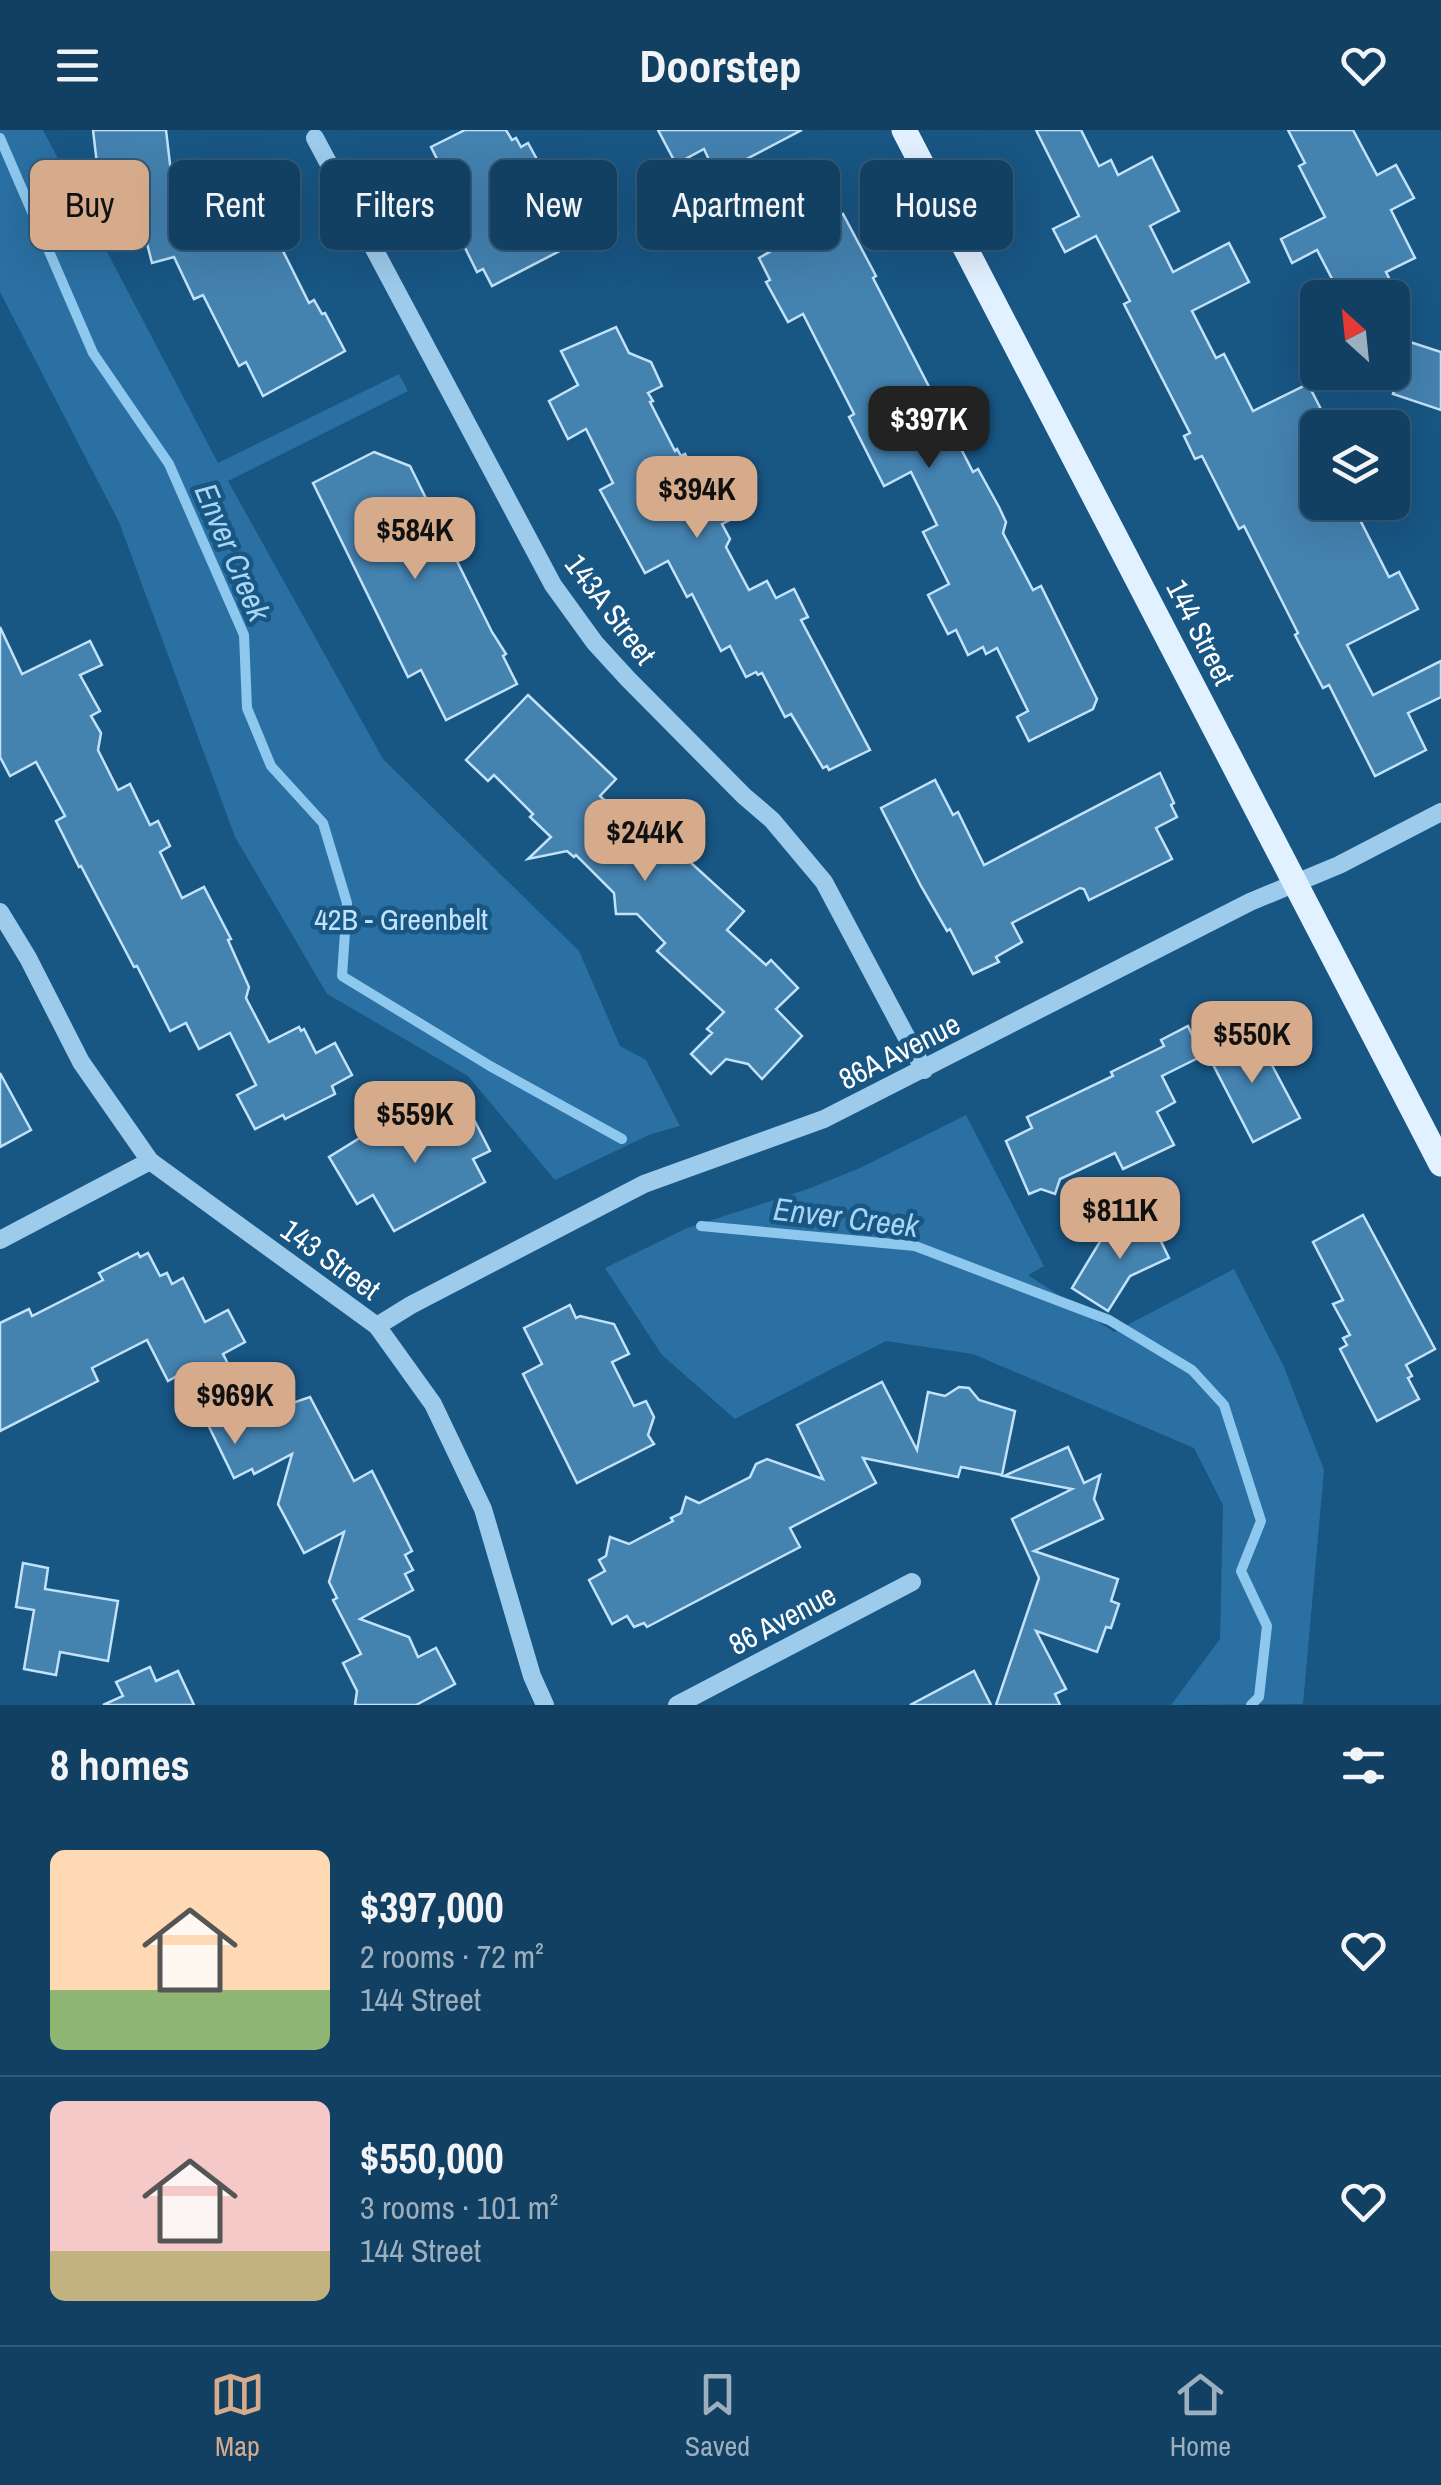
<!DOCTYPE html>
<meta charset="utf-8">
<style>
body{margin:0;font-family:"Archivo Narrow",sans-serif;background:#1b4769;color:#f1f3f6;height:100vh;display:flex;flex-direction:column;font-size:38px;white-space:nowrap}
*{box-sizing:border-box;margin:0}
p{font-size:32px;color:#9cafbe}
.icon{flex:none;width:55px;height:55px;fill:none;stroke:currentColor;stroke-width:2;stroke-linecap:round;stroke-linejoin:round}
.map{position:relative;height:1575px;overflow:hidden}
.details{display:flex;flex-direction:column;background:#124063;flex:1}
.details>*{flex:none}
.top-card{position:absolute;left:30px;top:30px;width:1382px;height:90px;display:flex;gap:20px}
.needle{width:65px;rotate:333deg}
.tools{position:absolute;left:1300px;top:150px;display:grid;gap:20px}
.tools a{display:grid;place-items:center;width:110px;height:110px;border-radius:15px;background:#124063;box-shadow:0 10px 40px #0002,0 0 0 2px #315978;font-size:50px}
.price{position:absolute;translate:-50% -85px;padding:0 22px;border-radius:20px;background:#d6ab8b;color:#111;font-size:32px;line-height:65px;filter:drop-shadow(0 2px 5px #0008)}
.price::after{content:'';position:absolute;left:50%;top:60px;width:30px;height:22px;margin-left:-15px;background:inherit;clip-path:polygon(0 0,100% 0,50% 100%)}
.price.current{background:#222;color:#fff}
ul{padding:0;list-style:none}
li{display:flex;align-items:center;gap:30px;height:250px;padding:0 50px}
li+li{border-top:2px solid #315978}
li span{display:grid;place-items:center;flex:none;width:280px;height:200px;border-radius:15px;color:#555}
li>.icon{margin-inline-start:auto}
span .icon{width:120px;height:120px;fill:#fffc;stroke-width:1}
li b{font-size:42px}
h2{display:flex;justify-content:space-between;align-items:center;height:120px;padding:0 50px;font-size:42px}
.tag{padding:0 35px;border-radius:15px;background:#124063;box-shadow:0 10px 40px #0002,0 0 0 2px #315978;font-size:35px;line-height:90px}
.tag.current{background:#d6ab8b;color:#111}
header{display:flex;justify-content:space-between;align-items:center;height:130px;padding:0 50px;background:#124063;font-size:45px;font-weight:700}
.tab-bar{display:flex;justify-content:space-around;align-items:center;height:140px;border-top:2px solid #315978;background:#124063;font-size:28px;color:#9cafbe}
.tab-bar a{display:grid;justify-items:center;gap:5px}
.tab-bar .current{color:#d6ab8b}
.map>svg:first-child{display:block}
.green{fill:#2a70a3}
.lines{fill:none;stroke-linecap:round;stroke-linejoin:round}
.stream{stroke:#8fc8ef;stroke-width:10}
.building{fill:#4482b0;stroke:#c2e2f9;stroke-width:2.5}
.minor{stroke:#9ccbec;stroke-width:18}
.major{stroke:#e2f1ff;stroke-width:25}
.labels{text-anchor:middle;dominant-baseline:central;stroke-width:9;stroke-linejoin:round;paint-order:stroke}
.street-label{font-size:30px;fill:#fff;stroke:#185684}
.park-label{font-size:30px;fill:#c2e2f9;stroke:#185684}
.water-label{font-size:32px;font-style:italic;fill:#a8d5f4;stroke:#185684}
</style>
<header><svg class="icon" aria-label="menu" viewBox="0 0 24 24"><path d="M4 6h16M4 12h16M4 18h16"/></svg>Doorstep<svg class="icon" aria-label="heart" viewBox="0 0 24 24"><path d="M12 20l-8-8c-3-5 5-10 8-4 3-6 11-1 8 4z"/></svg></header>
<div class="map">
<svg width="1441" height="1575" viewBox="0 0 1441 1575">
<rect width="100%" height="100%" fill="#185684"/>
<g class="green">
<polygon points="0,0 43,0 218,333 399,244 408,261 228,351 383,629 579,821 620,916 646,930 680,996 651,1004 555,1050 468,946 327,864 235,707 119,392 0,162"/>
<polygon points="966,985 1044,1136 1028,1145 1114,1202 1234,1139 1284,1237 1324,1340 1303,1574 1171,1575 1220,1509 1223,1375 1194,1318 973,1224 886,1211 735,1289 662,1225 605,1138 687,1098 808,1059 860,1038"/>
</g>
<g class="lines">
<g class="stream">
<polyline points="0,8 93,223 169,334 244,505 247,578 271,636 323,693 347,773 342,846 490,936 622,1009"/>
<polyline points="701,1096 915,1116 1109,1190 1192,1240 1224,1275 1261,1391 1241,1441 1267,1496 1259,1567 1251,1575"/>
</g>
</g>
<g class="building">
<polygon points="93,0 166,0 172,51 221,38 241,115 272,99 309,173 314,170 322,184 325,183 345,221 263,266 246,232 239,236 203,165 194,169 174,127 152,133 141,90 129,93 116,41 98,43"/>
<polygon points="465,0 506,0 512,10 516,8 521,17 528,13 581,110 492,156 483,139 477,142 434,55 447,49 431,17"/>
<polygon points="658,0 802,0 716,45 704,19 676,34"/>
<polygon points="1036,0 1081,0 1099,36 1111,30 1118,45 1152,27 1179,81 1150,96 1173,142 1229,113 1249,152 1192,181 1216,228 1224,224 1253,281 1308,254 1327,291 1318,296 1318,372 1351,372 1389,447 1399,442 1418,479 1347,515 1373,565 1441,531 1441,567 1408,583 1426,620 1375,646 1329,555 1323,558 1295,505 1298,503 1244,396 1239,399 1202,326 1195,329 1184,306 1190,303 1124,174 1130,171 1096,106 1065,122 1053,99 1079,86"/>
<polygon points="1288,0 1353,0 1377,45 1396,35 1414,68 1391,80 1415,128 1386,142 1399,168 1342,168 1317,120 1292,133 1281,109 1325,87 1299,36 1305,33"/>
<polygon points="838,83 839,86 843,84 876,146 873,148 973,342 978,339 999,377 1006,392 1003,403 1033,460 1041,456 1097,569 1093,579 1029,611 1017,587 1028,581 997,518 986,524 983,517 968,525 956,500 948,504 928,465 949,454 923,402 937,395 911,342 884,356 849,287 854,284 803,184 788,192 766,152 770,150 759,128"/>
<polygon points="616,197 629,223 651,232 662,256 648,263 653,271 650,272 675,321 677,319 681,326 685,324 709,371 718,366 730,390 722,394 730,409 726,417 749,460 767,451 776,468 794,459 808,487 801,490 870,620 829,640 827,636 823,638 791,584 785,587 762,543 758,545 756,542 746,547 730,516 721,521 692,464 687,467 668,431 645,443 600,360 613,353 586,299 568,309 549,271 578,255 561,221"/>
<polygon points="1410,212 1441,222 1441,280 1393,264"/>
<polygon points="374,322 410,336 492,502 506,524 503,526 517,554 446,590 421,540 408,547 313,353"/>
<polygon points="0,497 22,544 90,511 102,535 80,545 100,581 91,586 101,603 98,620 118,660 130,654 150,695 158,691 170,716 160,722 182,768 204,757 231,809 228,810 249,857 246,868 269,912 299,897 301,901 304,899 316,923 335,913 352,945 332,956 335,964 285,989 283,985 255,999 237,965 256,955 230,903 199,919 186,893 170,901 137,836 134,837 81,736 79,737 56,691 65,686 36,632 10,646 0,627"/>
<polygon points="528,565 616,649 600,666 644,708 660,692 688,720 685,723 692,730 690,732 744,781 727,800 766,835 771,830 798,858 776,879 802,906 762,949 748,934 726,929 711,944 691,924 712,903 707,899 724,882 657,821 665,813 637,784 616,784 614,763 576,725 574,727 567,721 528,729 551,707 530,687 533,684 494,645 488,651 466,630"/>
<polygon points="1160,643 1174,673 1171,675 1177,687 1156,698 1172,729 1089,770 1084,759 1080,758 1012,793 1022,812 996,827 999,832 973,844 950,799 947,801 921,756 881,678 935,650 953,685 958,682 984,735"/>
<polygon points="1188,896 1202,926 1162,946 1175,972 1157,982 1174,1015 1123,1039 1115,1023 1060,1049 1055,1064 1041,1059 1029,1064 1006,1011 1032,998 1027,987 1113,946 1111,942 1164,916 1161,910"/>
<polygon points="1244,899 1258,925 1265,922 1300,988 1253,1012 1205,919"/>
<polygon points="0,943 31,1000 0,1017"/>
<polygon points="466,974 490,1021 473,1029 485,1052 394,1101 373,1065 357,1074 329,1027 376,998 386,1013 419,997 424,983 436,979 446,984"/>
<polygon points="1363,1085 1435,1219 1406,1235 1412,1246 1408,1248 1419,1269 1377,1291 1340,1219 1347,1215 1343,1208 1350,1205 1333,1174 1343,1170 1313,1112"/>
<polygon points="1149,1087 1169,1128 1130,1146 1108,1181 1072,1158 1101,1110"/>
<polygon points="138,1123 140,1127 148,1123 160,1146 167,1143 172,1154 183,1148 205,1192 228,1180 245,1212 223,1224 246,1269 271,1256 281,1277 310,1267 354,1351 372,1341 412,1421 405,1425 413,1440 405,1444 413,1460 360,1489 409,1507 418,1527 436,1518 455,1554 416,1575 355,1575 357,1561 343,1533 361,1524 333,1470 337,1468 329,1452 344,1402 304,1423 278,1374 292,1324 254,1344 252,1339 234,1348 196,1270 191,1273 177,1246 168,1251 147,1210 92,1238 98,1251 0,1301 0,1193 29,1179 32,1186 103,1150 99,1143"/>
<polygon points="570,1175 576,1188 580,1186 614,1194 629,1224 612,1232 634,1276 646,1271 654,1287 648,1305 654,1314 577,1353 523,1244 542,1234 524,1198"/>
<polygon points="882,1252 917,1320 928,1262 945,1266 959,1257 969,1258 979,1270 1015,1281 1002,1345 961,1337 958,1347 863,1328 876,1353 790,1398 800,1417 647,1497 644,1493 634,1497 627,1486 612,1494 589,1450 605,1441 599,1430 606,1426 610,1407 629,1414 673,1391 671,1388 681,1383 686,1367 699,1373 750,1347 756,1334 767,1329 823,1349 797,1295"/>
<polygon points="1068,1317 1084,1353 1100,1345 1094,1369 1103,1389 1034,1421 1118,1449 1111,1471 1119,1474 1111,1498 1106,1497 1097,1522 1036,1501 1066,1559 1055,1564 1060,1575 996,1575 1039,1448 1012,1389 1072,1359 1004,1346"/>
<polygon points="23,1433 48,1438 45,1459 118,1471 108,1531 60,1522 56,1545 24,1539 34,1480 16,1477"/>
<polygon points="150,1537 156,1551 178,1541 194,1575 103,1575 123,1566 116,1552"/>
<polygon points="974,1541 991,1575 910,1575"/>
</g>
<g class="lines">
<g class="minor">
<polyline points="315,8 553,455 595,513 628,549 744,666 772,690 824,752 924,940"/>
<polyline points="0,782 28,828 81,932 150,1031 377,1196 433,1274 483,1379 532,1546 545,1575"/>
<polyline points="0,1110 150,1031"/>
<polyline points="377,1196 411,1175 644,1054 824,989 1250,772 1339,735 1441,682"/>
<polyline points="677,1575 912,1452"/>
</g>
<polyline class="major" points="904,0 1441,1034"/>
</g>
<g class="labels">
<g class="street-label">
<text transform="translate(611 479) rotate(53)">143A Street</text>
<text transform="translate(1201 502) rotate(63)">144 Street</text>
<text transform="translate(899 921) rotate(-27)">86A Avenue</text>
<text transform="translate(331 1129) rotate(36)">143 Street</text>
<text transform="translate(782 1489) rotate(-28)">86 Avenue</text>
</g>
<g class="park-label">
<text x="401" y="789">42B - Greenbelt</text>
</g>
<g class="water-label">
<text transform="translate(233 422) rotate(67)">Enver Creek</text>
<text transform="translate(846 1087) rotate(7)">Enver Creek</text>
</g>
</g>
</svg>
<div class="tools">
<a><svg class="needle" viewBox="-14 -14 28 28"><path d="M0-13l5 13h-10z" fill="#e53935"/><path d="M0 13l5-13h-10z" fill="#9cafbe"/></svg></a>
<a><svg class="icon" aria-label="layers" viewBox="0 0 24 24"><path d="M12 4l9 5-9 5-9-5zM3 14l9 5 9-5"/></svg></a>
</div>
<b class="price current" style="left:929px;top:341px">$397K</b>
<b class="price" style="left:697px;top:411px">$394K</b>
<b class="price" style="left:415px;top:452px">$584K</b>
<b class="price" style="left:645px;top:754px">$244K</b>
<b class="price" style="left:1252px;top:956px">$550K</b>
<b class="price" style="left:415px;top:1036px">$559K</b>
<b class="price" style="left:1120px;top:1132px">$811K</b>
<b class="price" style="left:235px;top:1317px">$969K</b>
<div class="top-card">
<a class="tag current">Buy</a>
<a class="tag">Rent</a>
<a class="tag">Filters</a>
<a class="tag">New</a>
<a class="tag">Apartment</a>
<a class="tag">House</a>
</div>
</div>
<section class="details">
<h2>8 homes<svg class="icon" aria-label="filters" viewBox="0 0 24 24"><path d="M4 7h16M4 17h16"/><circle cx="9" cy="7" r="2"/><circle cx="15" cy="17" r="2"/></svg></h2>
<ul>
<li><span style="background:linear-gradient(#ffd9b3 70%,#8fb573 0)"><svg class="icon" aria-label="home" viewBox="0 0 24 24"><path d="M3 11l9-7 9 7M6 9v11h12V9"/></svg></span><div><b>$397,000</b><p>2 rooms · 72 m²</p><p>144 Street</p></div><svg class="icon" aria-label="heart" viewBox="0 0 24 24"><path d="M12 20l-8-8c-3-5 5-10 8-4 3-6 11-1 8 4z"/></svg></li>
<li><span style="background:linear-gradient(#f6c9c9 75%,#c2b280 0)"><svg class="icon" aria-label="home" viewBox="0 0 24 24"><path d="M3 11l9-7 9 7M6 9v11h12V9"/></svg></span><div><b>$550,000</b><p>3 rooms · 101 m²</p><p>144 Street</p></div><svg class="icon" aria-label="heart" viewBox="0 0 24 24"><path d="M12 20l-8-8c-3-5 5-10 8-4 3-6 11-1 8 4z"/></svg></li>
</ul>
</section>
<nav class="tab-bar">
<a class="current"><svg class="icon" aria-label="map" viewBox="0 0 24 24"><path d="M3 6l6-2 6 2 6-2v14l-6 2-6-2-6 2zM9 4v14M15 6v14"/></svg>Map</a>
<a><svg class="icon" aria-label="saved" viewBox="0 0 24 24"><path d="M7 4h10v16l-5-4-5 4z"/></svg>Saved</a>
<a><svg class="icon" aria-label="home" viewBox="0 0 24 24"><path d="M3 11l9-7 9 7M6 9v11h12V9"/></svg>Home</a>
</nav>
